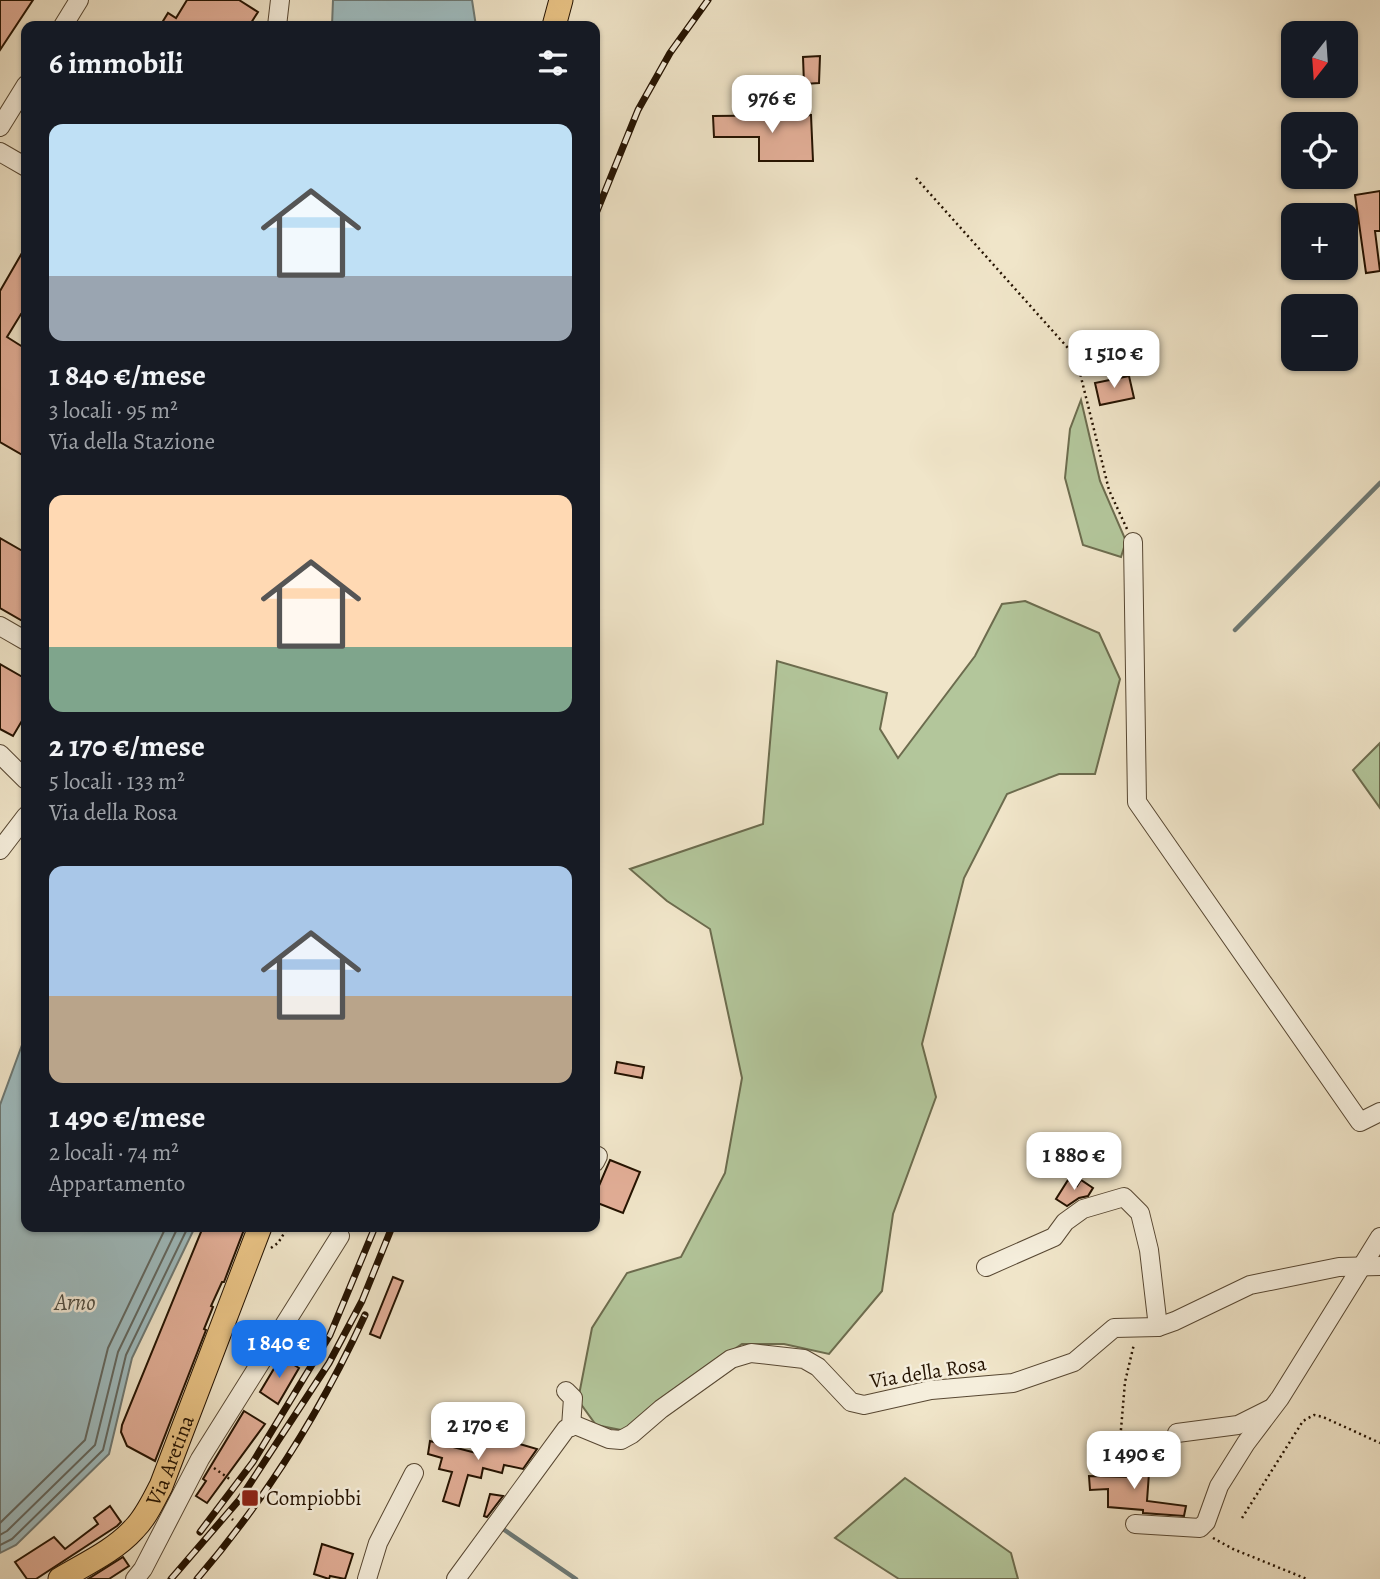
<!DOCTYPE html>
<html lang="it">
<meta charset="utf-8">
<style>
body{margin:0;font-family:Alegreya,serif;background:#242831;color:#f1f3f6;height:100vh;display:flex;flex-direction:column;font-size:26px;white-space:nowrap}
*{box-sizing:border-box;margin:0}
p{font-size:23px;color:#9ea1a6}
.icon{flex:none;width:38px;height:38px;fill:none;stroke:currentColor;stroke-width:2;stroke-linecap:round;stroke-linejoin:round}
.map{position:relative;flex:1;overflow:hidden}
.panel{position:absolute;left:21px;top:21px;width:579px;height:1211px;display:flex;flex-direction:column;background:#171b24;border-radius:14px;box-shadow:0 2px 5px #0004}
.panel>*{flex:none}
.needle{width:46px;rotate:197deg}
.tools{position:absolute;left:1281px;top:21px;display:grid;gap:14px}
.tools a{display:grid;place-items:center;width:77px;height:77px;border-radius:14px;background:#171b24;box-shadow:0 2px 5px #0004;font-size:35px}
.price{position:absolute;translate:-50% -60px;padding:0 16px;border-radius:14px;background:#fff;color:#222;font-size:23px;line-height:46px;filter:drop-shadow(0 2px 4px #0008)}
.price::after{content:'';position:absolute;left:50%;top:42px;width:21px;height:16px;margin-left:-10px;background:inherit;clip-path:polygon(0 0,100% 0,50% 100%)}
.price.current{background:#1a73e8;color:#fff}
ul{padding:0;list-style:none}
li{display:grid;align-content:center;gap:14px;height:371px;padding:0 28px}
li span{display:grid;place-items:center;height:217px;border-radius:14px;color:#555}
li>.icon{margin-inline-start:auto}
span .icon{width:126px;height:126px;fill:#fffc;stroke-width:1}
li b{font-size:30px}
h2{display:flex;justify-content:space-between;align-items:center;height:84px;padding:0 28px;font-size:30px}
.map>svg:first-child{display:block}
.green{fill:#b3c69b;stroke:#6c6c4e;stroke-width:2}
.water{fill:#9ebcc0;stroke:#6d7873;stroke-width:2}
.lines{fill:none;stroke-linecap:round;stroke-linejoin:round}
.shore{stroke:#616760;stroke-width:2}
.stream{stroke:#6d7873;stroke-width:4.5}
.building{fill:#e2ae97;stroke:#241200;stroke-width:2}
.minor-casing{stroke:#574732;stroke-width:20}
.major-casing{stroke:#241200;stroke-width:25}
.path{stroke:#241200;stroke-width:2.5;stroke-dasharray:2 3.5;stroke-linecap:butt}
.minor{stroke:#f5eedc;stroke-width:18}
.major{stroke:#e8c284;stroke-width:23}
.rail-casing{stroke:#241200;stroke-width:7}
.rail{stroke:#f5eedc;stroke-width:4.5;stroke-dasharray:13;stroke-linecap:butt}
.poi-dot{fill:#8f2418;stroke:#f5eedc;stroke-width:2.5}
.labels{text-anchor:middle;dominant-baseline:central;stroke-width:5;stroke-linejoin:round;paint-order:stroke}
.street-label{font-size:21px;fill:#241200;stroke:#f5eedc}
.poi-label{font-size:21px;fill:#241200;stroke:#f5eedc;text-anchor:start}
.water-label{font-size:23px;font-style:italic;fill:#4f4e43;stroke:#f5eedc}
</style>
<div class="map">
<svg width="1380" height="1579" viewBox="0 0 1380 1579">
<rect width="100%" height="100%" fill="#f0e5c9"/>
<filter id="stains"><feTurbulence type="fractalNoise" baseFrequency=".00286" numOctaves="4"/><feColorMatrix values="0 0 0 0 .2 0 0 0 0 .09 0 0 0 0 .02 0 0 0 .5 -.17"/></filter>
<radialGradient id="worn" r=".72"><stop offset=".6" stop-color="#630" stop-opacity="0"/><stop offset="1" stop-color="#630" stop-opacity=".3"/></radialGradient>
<g class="green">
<polygon points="1081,400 1100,481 1126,541 1121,557 1083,545 1065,478 1070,429"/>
<polygon points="1025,601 1099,633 1120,679 1095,774 1059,774 1007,794 964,878 922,1044 936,1097 893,1214 882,1291 829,1354 784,1344 742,1344 680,1386 626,1431 596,1425 578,1400 592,1328 627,1273 681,1257 725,1173 742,1078 710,929 667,901 630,869 763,824 777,661 887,693 880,729 898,758 975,656 1002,604"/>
<polygon points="1380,743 1380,808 1353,770"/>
<polygon points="905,1478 1011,1553 1018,1579 899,1579 835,1538"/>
</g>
<g class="water">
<polygon points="333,0 472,0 476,26 332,26"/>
<polygon points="26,1034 26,1227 195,1227 132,1358 109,1454 16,1545 0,1553 0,1105"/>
</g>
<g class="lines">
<g class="shore">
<polyline points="0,1523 85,1440 108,1348 166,1227"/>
<polyline points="0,1535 7,1531 95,1445 118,1352 178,1227"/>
<polyline points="0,1545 12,1539 103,1450 126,1355 188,1227"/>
</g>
<g class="stream">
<polyline points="1235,630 1380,483"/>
<polyline points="503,1529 576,1579"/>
</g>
</g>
<g class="building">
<polygon points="0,0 33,0 0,50"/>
<polygon points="187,0 239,0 258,12 249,26 160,26 168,13 176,18"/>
<polygon points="820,56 819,83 804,84 803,57"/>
<polygon points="811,115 813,161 759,161 759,137 714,137 713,116"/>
<polygon points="1380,191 1380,231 1375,231 1380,271 1366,273 1355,195"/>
<polygon points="26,246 26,317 21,314 7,337 26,349 26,457 0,442 0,291"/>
<polygon points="1093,332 1098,360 1082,364 1076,335"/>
<polygon points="1129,376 1134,398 1100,405 1095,383"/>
<polygon points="0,538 26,553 26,623 0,608"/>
<polygon points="0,664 26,679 26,714 13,736 0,729"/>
<polygon points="617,1062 644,1067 642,1078 615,1073"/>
<polygon points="610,1160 640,1172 623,1213 595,1202 595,1195"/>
<polygon points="1068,1180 1077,1186 1081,1180 1093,1188 1088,1196 1079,1198 1067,1206 1056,1199"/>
<polygon points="203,1227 245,1227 224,1282 222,1282 211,1306 213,1307 204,1329 206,1330 155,1461 127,1446 121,1432 122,1425"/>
<polygon points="393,1277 403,1281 380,1338 370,1334"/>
<polygon points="281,1357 299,1368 278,1404 260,1392"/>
<polygon points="244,1411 265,1424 207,1503 196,1496 206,1481 203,1479"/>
<polygon points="485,1434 537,1449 523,1469 504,1465 502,1473 483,1468 481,1478 468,1475 459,1506 443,1501 452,1472 439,1469 442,1458 428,1454 430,1441 480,1454"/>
<polygon points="1150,1459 1147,1501 1186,1506 1184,1516 1143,1513 1143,1510 1108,1507 1108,1489 1090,1490 1089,1476 1129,1477 1132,1460"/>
<polygon points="490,1494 503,1496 487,1517 484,1516"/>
<polygon points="110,1506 121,1522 117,1526 36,1579 27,1579 15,1562 54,1537 65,1549 98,1524 94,1518"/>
<polygon points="322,1544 353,1554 345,1579 330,1576 329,1579 314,1574"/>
<polygon points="123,1557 129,1566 109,1579 88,1579"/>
</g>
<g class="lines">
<g class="minor-casing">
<g id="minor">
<polyline points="63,26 79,0"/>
<polyline points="277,26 280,0"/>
<polyline points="0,127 26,85"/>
<polyline points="0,152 26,167"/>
<polyline points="1133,542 1137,802 1360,1122 1380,1112"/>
<polyline points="0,626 26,641"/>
<polyline points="0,754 26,780"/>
<polyline points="0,850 26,816"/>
<polyline points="595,1155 598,1156 595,1162"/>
<polyline points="986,1267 1054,1237 1065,1222 1083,1209 1124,1197 1140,1213 1149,1250 1158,1327"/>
<polyline points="566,1391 573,1398 571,1427"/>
<polyline points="1177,1433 1238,1425 1270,1409"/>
<polyline points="1135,1524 1200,1528 1206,1522 1219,1486 1246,1443 1280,1398 1380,1237"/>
<polyline points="135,1579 143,1569 200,1459 340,1236"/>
<polyline points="367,1579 378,1543 414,1473"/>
<polyline points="456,1579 566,1429 575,1425 609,1439 621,1440 632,1434 661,1409 731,1359 751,1353 804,1359 818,1367 851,1402 864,1405 931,1390 1013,1383 1074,1362 1114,1328 1158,1327 1175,1321 1250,1285 1339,1267 1380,1266"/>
</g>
</g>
<g class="major-casing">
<g id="major">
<polyline points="554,26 561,0"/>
<path id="s1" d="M60 1579C85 1564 114 1551 134 1529 146 1517 153 1501 161 1486L260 1227"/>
</g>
</g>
<g class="path">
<polyline points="916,178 1076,357 1109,490 1127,529"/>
<polyline points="271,1248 278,1243 288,1227"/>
<polyline points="233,1348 247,1353"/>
<polyline points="1120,1441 1125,1382 1134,1344"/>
<polyline points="214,1468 231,1480"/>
<polyline points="1242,1518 1303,1421 1314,1415 1323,1417 1380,1443"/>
<polyline points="232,1519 233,1520"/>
<polyline points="1213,1538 1233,1549 1307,1579"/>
</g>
<use href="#minor" class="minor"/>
<use href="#major" class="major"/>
<g class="rail-casing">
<g id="rail">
<polyline points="595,216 638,110 670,53 708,0"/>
<polyline points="200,1532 253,1462 330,1335 375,1227"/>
<polyline points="171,1579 240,1499 329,1363 362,1301 392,1227"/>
<path d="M197 1579C266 1499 321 1411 365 1315"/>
</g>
</g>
<use href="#rail" class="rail"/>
</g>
<rect class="poi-dot" x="241" y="1489" width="18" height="18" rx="3.5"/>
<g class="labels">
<g class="street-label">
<text transform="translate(928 1372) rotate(-9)">Via della Rosa</text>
<text stroke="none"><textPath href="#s1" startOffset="168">Via Aretina</textPath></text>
</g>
<g class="poi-label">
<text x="266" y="1498">Compiobbi</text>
</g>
<g class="water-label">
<text x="75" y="1302">Arno</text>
</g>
</g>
<rect width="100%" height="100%" filter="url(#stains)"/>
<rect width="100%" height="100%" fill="url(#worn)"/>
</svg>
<div class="tools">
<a><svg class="needle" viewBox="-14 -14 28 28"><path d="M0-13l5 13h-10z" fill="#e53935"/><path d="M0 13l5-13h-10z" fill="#9ea1a6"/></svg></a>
<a><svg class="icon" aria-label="locate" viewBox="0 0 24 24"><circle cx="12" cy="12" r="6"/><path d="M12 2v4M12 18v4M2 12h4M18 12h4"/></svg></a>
<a>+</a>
<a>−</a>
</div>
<b class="price" style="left:772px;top:135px">976 €</b>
<b class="price" style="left:1114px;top:390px">1 510 €</b>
<b class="price" style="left:1074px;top:1192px">1 880 €</b>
<b class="price current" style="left:279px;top:1380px">1 840 €</b>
<b class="price" style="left:478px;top:1462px">2 170 €</b>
<b class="price" style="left:1134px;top:1491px">1 490 €</b>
<section class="panel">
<h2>6 immobili<svg class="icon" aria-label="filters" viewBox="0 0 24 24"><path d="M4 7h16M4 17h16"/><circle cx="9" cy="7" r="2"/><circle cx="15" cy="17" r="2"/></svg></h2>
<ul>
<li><span style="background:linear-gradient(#bfe0f5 70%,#9aa5b1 0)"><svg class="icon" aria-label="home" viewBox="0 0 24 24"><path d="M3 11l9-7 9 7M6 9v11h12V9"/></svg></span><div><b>1 840 €/mese</b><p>3 locali · 95 m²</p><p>Via della Stazione</p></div></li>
<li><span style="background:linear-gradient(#ffd9b3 70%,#7fa58c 0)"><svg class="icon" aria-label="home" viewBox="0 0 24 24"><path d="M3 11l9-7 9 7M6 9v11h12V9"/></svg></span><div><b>2 170 €/mese</b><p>5 locali · 133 m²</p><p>Via della Rosa</p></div></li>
<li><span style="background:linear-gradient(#a9c7e8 60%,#b9a48a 0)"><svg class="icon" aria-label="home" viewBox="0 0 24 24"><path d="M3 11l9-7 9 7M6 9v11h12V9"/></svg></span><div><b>1 490 €/mese</b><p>2 locali · 74 m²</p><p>Appartamento</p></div></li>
</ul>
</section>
</div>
